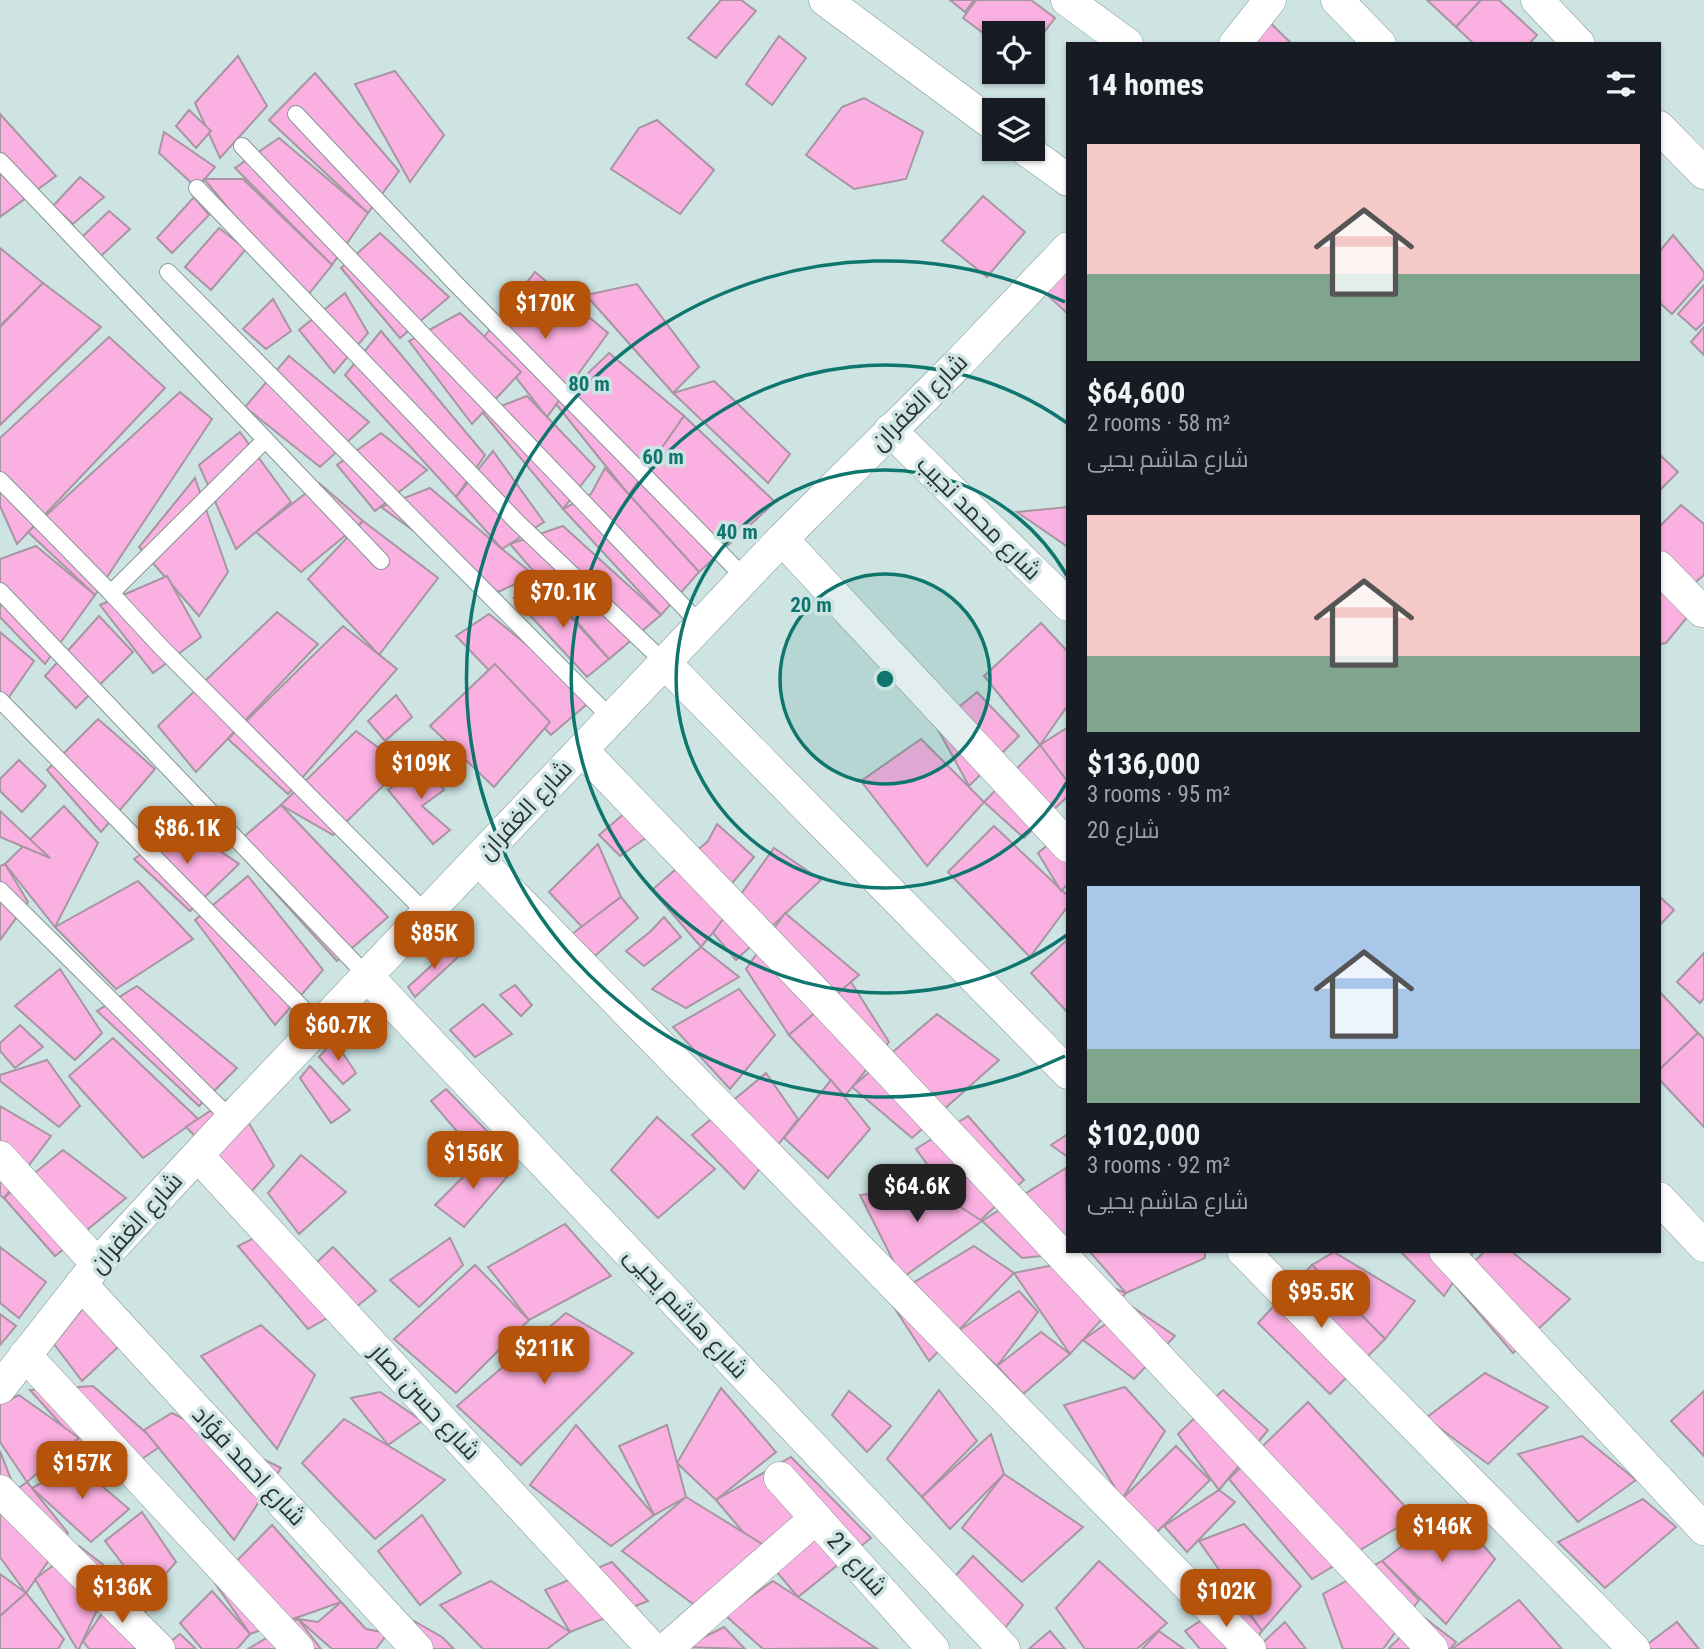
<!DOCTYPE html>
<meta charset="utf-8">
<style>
body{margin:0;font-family:"Roboto Condensed",Cairo,sans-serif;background:#242831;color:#f1f3f6;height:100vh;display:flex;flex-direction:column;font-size:26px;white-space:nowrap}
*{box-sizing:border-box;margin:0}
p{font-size:23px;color:#9ea1a6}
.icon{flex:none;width:38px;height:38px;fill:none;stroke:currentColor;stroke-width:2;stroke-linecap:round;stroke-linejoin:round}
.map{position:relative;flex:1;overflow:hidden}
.details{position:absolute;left:1066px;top:42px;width:595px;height:1211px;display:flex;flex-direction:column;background:#171b24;border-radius:0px;box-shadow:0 2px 5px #0004}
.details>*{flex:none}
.controls{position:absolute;left:982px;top:21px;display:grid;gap:14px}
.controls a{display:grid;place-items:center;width:63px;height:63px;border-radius:0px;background:#171b24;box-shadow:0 2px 5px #0004;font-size:35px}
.price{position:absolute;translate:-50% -60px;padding:0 16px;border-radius:14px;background:#b45309;color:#fff;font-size:23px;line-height:46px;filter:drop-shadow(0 2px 4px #0008)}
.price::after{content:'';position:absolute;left:50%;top:42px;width:21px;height:16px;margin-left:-10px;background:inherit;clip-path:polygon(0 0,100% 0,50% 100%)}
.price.on{background:#222;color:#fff}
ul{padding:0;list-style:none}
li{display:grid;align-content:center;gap:14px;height:371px;padding:0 21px}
li span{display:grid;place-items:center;height:217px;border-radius:0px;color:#555}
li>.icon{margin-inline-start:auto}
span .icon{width:126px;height:126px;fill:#fffc;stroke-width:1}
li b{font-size:30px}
h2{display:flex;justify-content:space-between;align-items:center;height:84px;padding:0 21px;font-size:30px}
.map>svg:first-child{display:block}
.building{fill:#fbb0e2;stroke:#a796a1;stroke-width:2}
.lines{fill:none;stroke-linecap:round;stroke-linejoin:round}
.lane-casing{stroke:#819695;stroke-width:18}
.street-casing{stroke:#819695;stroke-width:33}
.lane{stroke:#fff;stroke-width:16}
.street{stroke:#fff;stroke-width:32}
.ring{fill:none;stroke:#0f766e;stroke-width:3.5}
.labels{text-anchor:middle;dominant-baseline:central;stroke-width:7;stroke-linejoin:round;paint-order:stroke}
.street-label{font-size:24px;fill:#2a3333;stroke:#cde4e3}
.centre{fill:#0f766e;stroke:#cde4e3;stroke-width:3.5}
.ring-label{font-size:21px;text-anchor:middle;font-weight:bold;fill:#0f766e;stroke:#cde4e3;stroke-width:7;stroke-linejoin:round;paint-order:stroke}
</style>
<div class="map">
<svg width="1704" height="1649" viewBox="0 0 1704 1649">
<rect width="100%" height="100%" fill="#cde4e3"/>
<g class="building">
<polygon points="721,0 741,0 756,11 716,58 688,38"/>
<polygon points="950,0 974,0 965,12"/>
<polygon points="976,0 1031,0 1055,18 1032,48 1032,33 994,33 994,41 963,18"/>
<polygon points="1427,0 1481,0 1456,27"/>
<polygon points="1481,0 1499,0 1537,35 1529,44 1474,44 1456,27"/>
<polygon points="1263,16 1292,44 1241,44"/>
<polygon points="779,36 806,58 772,105 746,84"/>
<polygon points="238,56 267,106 220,158 195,103"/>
<polygon points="395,71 444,135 410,182 355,84"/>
<polygon points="315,73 399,171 368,213 269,120"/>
<polygon points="864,98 923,132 906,179 854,189 806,155 842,107"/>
<polygon points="189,110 211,131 196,148 176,126"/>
<polygon points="0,114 56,176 0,217"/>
<polygon points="657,120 714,170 680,214 611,169 639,128"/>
<polygon points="164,132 215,167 197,188 159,153"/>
<polygon points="279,138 368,213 332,265 235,168"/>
<polygon points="80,177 104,197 73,224 53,206"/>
<polygon points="204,179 243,179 332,265 304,300"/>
<polygon points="983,196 1025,232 987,277 942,241"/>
<polygon points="194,197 209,215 172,253 157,238"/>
<polygon points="109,211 130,229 101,256 81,238"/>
<polygon points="219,228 246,249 211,290 185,267"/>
<polygon points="380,233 449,297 400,338 341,268"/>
<polygon points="1673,235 1704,272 1704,278 1672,314 1659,302 1659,252"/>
<polygon points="0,248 43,283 0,326"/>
<polygon points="1068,261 1068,314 1041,289"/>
<polygon points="535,272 608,333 547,417 484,337"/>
<polygon points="43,283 101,327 0,425 0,327"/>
<polygon points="637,284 699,367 673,393 586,295"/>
<polygon points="1704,285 1704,322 1696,330 1678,314"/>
<polygon points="345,293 368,333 334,373 299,330"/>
<polygon points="273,299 291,331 266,349 243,329"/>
<polygon points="460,313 521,372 472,424 409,341"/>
<polygon points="1704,327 1704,355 1691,342"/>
<polygon points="381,331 485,455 456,497 345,375"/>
<polygon points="109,337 165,388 17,544 0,506 0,438"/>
<polygon points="609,353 684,416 629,495 556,404"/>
<polygon points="289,356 369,422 320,467 245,407"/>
<polygon points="714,381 790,454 768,483 673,393"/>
<polygon points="180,392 212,419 95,595 28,532"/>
<polygon points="527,396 595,467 563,509 483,413"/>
<polygon points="684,416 775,502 699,572 629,495"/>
<polygon points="240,432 291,502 236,549 199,465"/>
<polygon points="381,433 427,470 375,511 337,465"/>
<polygon points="493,451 544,522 502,549 456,497"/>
<polygon points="1659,454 1678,472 1659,491"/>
<polygon points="605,468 699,572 661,615 563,509 591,494"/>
<polygon points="195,478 228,572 199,616 139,547"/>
<polygon points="319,483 363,521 301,572 256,532"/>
<polygon points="430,488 502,549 534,575 498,592 381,507"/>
<polygon points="1681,505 1704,524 1704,575 1692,585 1659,549 1659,527"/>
<polygon points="1068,507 1068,547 1017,512"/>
<polygon points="363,521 438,578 379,655 308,579"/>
<polygon points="563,526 661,615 609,659 510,544"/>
<polygon points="36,546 95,595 45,664 0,617 0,559"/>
<polygon points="167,576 201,637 153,673 100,605"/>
<polygon points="1659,581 1689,615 1666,643 1659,644"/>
<polygon points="542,586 609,659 587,677 514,598"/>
<polygon points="277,612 318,644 196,772 158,726"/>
<polygon points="489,614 593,699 551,735 456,636"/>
<polygon points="99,616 133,652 76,708 45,676"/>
<polygon points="1041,623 1068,652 1068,705 1040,745 984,676"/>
<polygon points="343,626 397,669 288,794 228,739"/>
<polygon points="0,632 34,661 0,710"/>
<polygon points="495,664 550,722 494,787 430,726"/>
<polygon points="977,692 1019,736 969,786 936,726"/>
<polygon points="396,695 412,717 385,741 368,721"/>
<polygon points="98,719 155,769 101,832 47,770"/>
<polygon points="1068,727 1068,785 1040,745"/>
<polygon points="356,731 403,766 333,835 281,805"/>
<polygon points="921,739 984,802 927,866 861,781"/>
<polygon points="1040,745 1068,782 1068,796 1024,838 984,802"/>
<polygon points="19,760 46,786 22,812 0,791 0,779"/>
<polygon points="427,763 444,790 422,806 450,830 433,844 388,790"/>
<polygon points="281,805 388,917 337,961 233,846"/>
<polygon points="64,806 98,843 55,927 5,864"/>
<polygon points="0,811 50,858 0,837"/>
<polygon points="626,812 650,835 620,856 599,835"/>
<polygon points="717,824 754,857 722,895 725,918 701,947 652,890 708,841"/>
<polygon points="182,825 239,864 190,911 134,859"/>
<polygon points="994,826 1068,896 1068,906 1030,957 948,872"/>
<polygon points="1068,828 1068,884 1061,891 1038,853"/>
<polygon points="598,844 621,897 582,927 549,892"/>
<polygon points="774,848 821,880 736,960 713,933"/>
<polygon points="5,864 28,902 0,940 0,866"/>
<polygon points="248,876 323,970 275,1025 195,920"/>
<polygon points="138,881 193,939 116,989 55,927"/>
<polygon points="1659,896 1674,910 1659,926"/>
<polygon points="621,897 638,918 595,956 572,934"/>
<polygon points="785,913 859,975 789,1035 746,969"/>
<polygon points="664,917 681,937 644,966 626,951 651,931"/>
<polygon points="1068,939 1068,1013 1031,973"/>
<polygon points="455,944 459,956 415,997 408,987"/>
<polygon points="701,947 739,977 686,1008 652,989"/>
<polygon points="1704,953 1704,998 1700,1003 1677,982"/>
<polygon points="60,969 102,1033 75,1060 15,1006"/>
<polygon points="851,982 889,1042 845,1096 789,1035"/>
<polygon points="515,985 532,1005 521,1016 500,995"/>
<polygon points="137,986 237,1068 199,1106 97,1011"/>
<polygon points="739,989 775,1035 730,1089 673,1027"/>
<polygon points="1659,991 1698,1033 1659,1070"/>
<polygon points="483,1004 512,1034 475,1057 450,1030"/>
<polygon points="937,1014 999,1060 912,1138 852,1087"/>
<polygon points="20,1025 43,1047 15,1068 0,1051 0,1043"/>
<polygon points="1698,1033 1704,1039 1704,1127 1659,1079 1659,1070"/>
<polygon points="113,1038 198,1119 143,1158 69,1076"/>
<polygon points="334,1040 356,1073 343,1084 319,1057"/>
<polygon points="47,1060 80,1106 59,1127 0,1081 0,1075"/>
<polygon points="310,1066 350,1110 331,1123 300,1078"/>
<polygon points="766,1073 798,1119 744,1189 692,1135"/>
<polygon points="831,1080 870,1129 828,1178 784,1138"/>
<polygon points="446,1089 488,1132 472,1149 431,1101"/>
<polygon points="233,1096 274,1166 250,1193 186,1127"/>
<polygon points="0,1106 51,1136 4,1198 0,1195"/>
<polygon points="968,1116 1024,1180 973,1227 916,1149"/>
<polygon points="657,1117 715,1169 658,1218 611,1170"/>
<polygon points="1068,1134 1068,1157 1051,1145"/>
<polygon points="63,1150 126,1198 55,1256 4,1198"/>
<polygon points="488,1152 507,1177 464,1227 435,1205"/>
<polygon points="301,1155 346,1192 299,1234 268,1193"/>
<polygon points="1066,1168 1068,1251 1091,1251 1022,1258 982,1221"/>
<polygon points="930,1187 982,1221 902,1278 860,1195"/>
<polygon points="565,1224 611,1276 529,1320 488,1267"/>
<polygon points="281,1225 327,1318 308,1329 238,1246"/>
<polygon points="450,1238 463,1265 419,1307 390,1280"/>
<polygon points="974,1246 1014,1273 929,1361 888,1298"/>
<polygon points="0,1247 46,1282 19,1318 0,1303"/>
<polygon points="333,1247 376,1291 345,1316 314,1265"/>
<polygon points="1205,1251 1205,1258 1126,1293 1090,1252"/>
<polygon points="1400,1251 1474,1251 1444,1296"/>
<polygon points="1485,1251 1511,1251 1570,1299 1513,1353 1453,1283"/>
<polygon points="1334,1252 1415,1301 1385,1339 1312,1265"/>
<polygon points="475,1265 529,1320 456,1393 394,1339"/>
<polygon points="1054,1265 1126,1293 1070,1354 1014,1273"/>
<polygon points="1312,1265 1385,1339 1330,1394 1258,1323"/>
<polygon points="1019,1291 1038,1312 997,1366 958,1331"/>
<polygon points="1131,1306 1175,1336 1134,1379 1083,1340"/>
<polygon points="83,1308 118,1347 82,1381 54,1344"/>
<polygon points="566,1313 633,1353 521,1465 457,1406"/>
<polygon points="0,1314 16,1326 0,1345"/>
<polygon points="261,1325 315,1375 277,1449 201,1356"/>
<polygon points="1041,1332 1070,1354 1023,1394 997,1366"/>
<polygon points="1485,1373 1548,1407 1488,1464 1426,1418"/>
<polygon points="93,1386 161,1446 111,1480 30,1390"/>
<polygon points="1125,1387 1165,1431 1122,1499 1064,1405"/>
<polygon points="721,1388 776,1452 716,1500 677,1463"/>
<polygon points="939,1390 977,1441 922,1497 887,1459"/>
<polygon points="1223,1390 1268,1430 1219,1490 1178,1434"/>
<polygon points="849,1391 891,1426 867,1452 832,1415"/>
<polygon points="1704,1391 1704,1456 1671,1421"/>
<polygon points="380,1392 422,1421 388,1445 351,1398"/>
<polygon points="19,1395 79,1438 27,1482 0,1442 0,1404"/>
<polygon points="1308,1402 1415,1517 1312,1579 1229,1479"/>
<polygon points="172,1413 281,1468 234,1540 144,1430"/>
<polygon points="344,1419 445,1480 375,1539 302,1463"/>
<polygon points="576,1425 654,1515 611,1546 530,1485"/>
<polygon points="667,1425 686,1497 654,1515 619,1446"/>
<polygon points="991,1434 1004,1474 950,1529 922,1497"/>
<polygon points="1582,1436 1636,1480 1578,1522 1518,1454"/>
<polygon points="1176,1446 1210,1480 1157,1532 1122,1499"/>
<polygon points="0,1451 12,1482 0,1494"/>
<polygon points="791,1457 871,1538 798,1597 716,1500"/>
<polygon points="76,1464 129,1509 91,1542 32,1488"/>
<polygon points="1004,1474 1083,1527 1022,1582 962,1528"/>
<polygon points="27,1482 68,1533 26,1593 0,1557 0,1502"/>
<polygon points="1219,1490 1235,1502 1187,1552 1164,1526"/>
<polygon points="686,1497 767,1547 697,1607 622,1551"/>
<polygon points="1643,1499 1676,1527 1605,1588 1558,1542"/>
<polygon points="1452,1509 1495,1559 1446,1624 1382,1561"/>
<polygon points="142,1512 176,1562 147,1596 105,1541"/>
<polygon points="422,1515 461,1573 420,1605 378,1551"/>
<polygon points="1244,1524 1301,1586 1262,1631 1199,1541"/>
<polygon points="272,1525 341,1602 250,1634 215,1583"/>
<polygon points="79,1546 114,1573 79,1649 77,1649 35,1579"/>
<polygon points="973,1556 1023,1605 997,1638 949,1583"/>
<polygon points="1099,1561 1167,1623 1137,1649 1085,1649 1056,1608"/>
<polygon points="1382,1561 1419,1600 1383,1649 1343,1649 1323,1594"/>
<polygon points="612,1562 648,1601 570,1632 545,1590"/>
<polygon points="0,1574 26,1593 0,1616"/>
<polygon points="491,1581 570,1632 547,1649 483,1649 440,1605"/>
<polygon points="773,1581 876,1648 763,1649 725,1615"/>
<polygon points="124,1582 158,1631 145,1649 89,1649 83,1641"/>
<polygon points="212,1591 250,1634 237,1649 202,1649 180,1623"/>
<polygon points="26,1593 64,1639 58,1649 0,1649 0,1616"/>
<polygon points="1236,1597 1262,1631 1249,1649 1200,1649 1185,1631"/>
<polygon points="1519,1600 1562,1649 1452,1649"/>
<polygon points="341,1602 366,1629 388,1633 376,1649 332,1649 298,1619 318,1622"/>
<polygon points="1422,1616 1456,1642 1450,1649 1388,1649"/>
<polygon points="298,1619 321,1649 248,1649"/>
<polygon points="414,1621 442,1637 454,1649 398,1649"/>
<polygon points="1285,1622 1306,1649 1256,1649"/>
<polygon points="1677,1622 1699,1649 1641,1649"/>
<polygon points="724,1627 745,1649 684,1647"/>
<polygon points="1050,1631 1065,1649 1029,1649"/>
<polygon points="1159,1631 1184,1649 1142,1649"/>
<polygon points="180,1634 196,1649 161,1649"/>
</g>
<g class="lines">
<g class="lane-casing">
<g id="lane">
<polyline points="296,114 456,284 745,578"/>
<polyline points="242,146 701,625"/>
<polyline points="0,161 381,561"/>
<polyline points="197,188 517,522 665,663"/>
<polyline points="168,272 612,719"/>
<polyline points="0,480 111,593 161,647 427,914"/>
<polyline points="0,591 368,977"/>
<polyline points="111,593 265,440"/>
<polyline points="0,700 320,1026"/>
<polyline points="0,890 231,1119"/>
</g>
</g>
<g class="street-casing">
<g id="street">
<polyline points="825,0 994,125"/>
<polyline points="1067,0 1127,44"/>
<polyline points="1337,0 1380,44"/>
<polyline points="1537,0 1579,44"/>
<polyline points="1235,44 1270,0"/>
<polyline points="1659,127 1704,173"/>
<polyline points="1025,149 1068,180"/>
<polyline points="890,430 1068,605"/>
<polyline points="782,539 1068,846"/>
<polyline points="1659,567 1702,611"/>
<polyline points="665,663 1068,1073"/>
<polyline points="582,750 813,990 1432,1649"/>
<polyline points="478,859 1250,1649"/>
<polyline points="368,977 1004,1649"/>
<polyline points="198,1156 653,1649"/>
<polyline points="0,1157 97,1264"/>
<polyline points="1659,1198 1704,1246"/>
<polyline points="1243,1251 1634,1649"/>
<polyline points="1445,1251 1704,1529"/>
<polyline points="81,1284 417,1649"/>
<polyline points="25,1355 298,1649"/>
<polyline points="0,1388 97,1264 231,1119 782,539 956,366 1068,248"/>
<polyline points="780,1478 933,1649"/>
<polyline points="0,1491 159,1649"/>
<polyline points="666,1649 816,1518"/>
</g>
</g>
<use href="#lane" class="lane"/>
<use href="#street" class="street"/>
</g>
<circle cx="885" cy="679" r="105" fill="#0f766e" fill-opacity=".12"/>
<g class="ring">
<circle cx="885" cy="679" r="105"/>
<path d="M1067 782A209 209 0 1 1 1067 576"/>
<path d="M1067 935A314 314 0 1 1 1067 423"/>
<path d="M1065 1056A418 418 0 1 1 1065 302"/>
</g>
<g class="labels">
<g class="street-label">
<text transform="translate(919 402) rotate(-45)">شارع الغفران</text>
<text transform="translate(979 518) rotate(45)">شارع محمد نجيب</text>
<text transform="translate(525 810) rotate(-47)">شارع الغفران</text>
<text transform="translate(136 1223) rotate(-48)">شارع الغفران</text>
<text transform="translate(686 1313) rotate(47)">شارع هاشم يحيى</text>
<text transform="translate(425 1402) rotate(47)">شارع حسن نصار</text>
<text transform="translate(249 1466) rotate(47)">شارع احمد فؤاد</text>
<text transform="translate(857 1564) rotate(48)">شارع 21</text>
</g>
</g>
<circle cx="885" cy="679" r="10" class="centre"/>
<g class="ring-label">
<text x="589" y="391">80 m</text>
<text x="663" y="464">60 m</text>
<text x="737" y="539">40 m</text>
<text x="811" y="612">20 m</text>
</g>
</svg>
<div class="controls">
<a><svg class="icon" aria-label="locate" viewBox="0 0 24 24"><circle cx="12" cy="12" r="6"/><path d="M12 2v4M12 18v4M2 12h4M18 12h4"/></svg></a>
<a><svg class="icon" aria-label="layers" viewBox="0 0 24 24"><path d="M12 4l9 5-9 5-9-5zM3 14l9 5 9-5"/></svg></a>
</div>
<b class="price" style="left:545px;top:341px">$170K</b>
<b class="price" style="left:563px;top:630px">$70.1K</b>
<b class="price" style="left:421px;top:801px">$109K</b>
<b class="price" style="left:187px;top:866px">$86.1K</b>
<b class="price" style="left:434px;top:971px">$85K</b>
<b class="price" style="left:338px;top:1063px">$60.7K</b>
<b class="price" style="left:473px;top:1191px">$156K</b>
<b class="price on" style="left:917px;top:1224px">$64.6K</b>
<b class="price" style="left:1321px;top:1330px">$95.5K</b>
<b class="price" style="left:544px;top:1386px">$211K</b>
<b class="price" style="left:82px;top:1501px">$157K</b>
<b class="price" style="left:1442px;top:1564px">$146K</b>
<b class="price" style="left:122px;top:1625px">$136K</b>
<b class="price" style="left:1226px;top:1629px">$102K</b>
<section class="details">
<h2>14 homes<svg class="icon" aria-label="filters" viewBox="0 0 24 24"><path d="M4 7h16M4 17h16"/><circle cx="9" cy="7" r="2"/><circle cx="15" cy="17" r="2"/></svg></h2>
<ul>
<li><span style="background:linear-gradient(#f6c9c9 60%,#7fa58c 0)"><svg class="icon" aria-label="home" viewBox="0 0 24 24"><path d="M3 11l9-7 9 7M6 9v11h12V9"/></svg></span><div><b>$64,600</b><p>2 rooms · 58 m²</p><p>شارع هاشم يحيى</p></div></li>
<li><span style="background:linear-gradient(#f6c9c9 65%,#7fa58c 0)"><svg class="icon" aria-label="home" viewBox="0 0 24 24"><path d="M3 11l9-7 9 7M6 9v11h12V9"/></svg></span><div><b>$136,000</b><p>3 rooms · 95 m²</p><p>شارع 20</p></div></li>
<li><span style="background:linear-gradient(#a9c7e8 75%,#7fa58c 0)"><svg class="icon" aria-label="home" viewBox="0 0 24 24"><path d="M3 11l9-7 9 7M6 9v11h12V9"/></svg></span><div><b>$102,000</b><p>3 rooms · 92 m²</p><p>شارع هاشم يحيى</p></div></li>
</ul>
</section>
</div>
